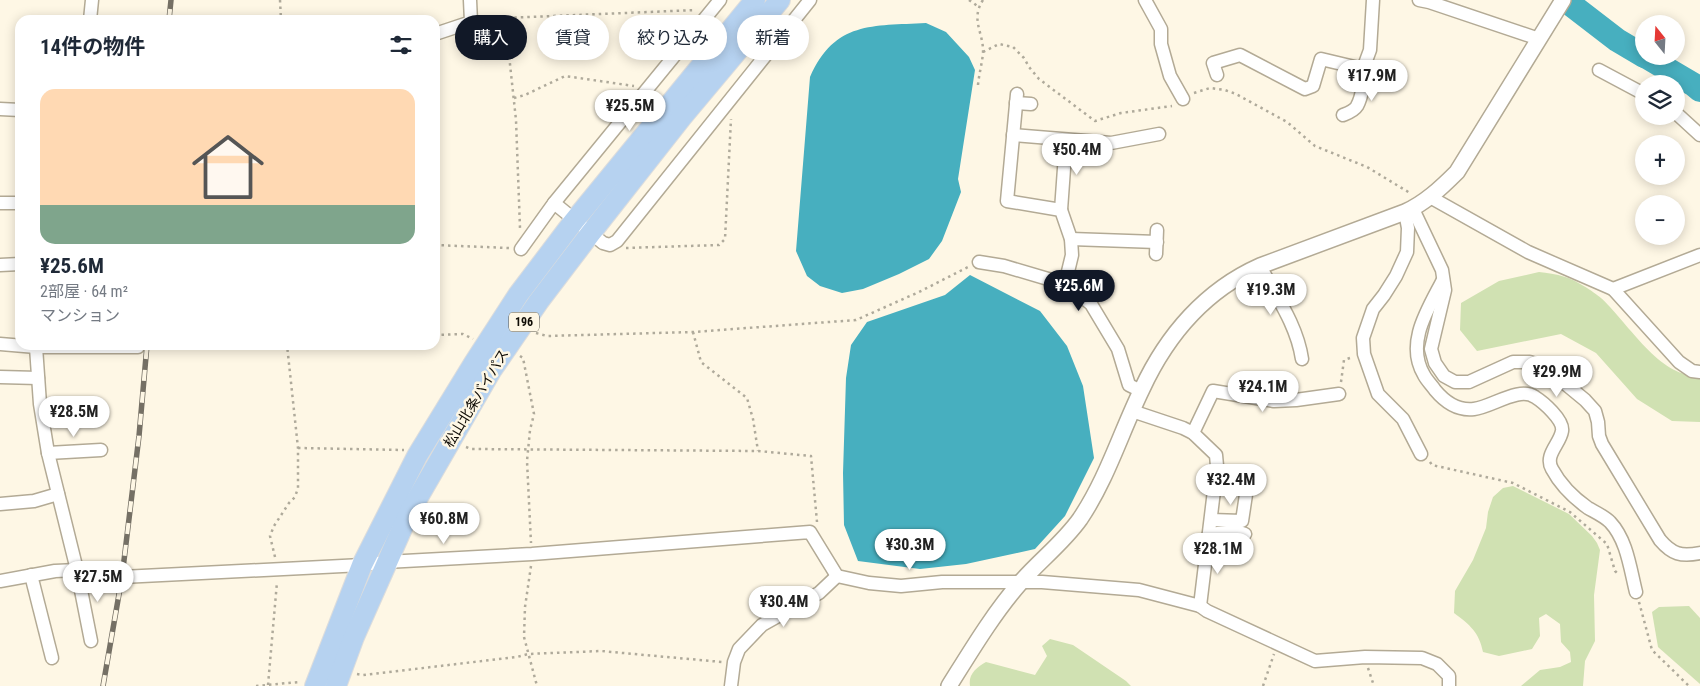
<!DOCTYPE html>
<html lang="ja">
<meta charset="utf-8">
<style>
body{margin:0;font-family:"Roboto Condensed","Noto Sans JP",sans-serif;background:#f6f6f7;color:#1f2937;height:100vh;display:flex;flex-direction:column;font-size:19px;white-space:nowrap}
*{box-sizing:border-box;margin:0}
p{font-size:16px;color:#747a83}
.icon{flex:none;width:28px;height:28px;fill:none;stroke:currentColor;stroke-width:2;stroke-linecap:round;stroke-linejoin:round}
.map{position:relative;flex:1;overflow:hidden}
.side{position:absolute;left:15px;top:15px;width:425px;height:335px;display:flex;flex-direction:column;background:#fff;border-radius:15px;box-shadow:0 2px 12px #0003}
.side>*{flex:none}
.top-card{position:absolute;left:455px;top:15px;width:475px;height:45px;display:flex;gap:10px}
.needle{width:32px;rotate:342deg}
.fabs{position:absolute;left:1635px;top:15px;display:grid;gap:10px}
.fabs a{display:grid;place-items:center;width:50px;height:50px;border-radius:50%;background:#fff;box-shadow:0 2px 12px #0003;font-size:25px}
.price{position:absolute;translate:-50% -42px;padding:0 11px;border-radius:18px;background:#fff;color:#222;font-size:16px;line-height:32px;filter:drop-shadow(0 1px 2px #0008)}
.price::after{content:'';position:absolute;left:50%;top:30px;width:15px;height:11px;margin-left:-8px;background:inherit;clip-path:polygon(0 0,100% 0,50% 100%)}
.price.selected{background:#111827;color:#fff}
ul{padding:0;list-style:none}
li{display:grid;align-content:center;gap:10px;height:265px;padding:0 25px}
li+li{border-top:1px solid #e0e1e3}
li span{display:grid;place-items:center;height:155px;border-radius:15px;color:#555}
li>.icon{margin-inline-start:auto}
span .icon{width:90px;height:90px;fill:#fffc;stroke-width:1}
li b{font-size:21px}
h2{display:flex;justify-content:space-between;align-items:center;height:60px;padding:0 25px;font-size:21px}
.tag{padding:0 18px;border-radius:22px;background:#fff;box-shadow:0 2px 12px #0003;font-size:18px;line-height:45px}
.tag.selected{background:#111827;color:#fff}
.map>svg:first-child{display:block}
.green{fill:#d0e1b2}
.water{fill:#47afbf}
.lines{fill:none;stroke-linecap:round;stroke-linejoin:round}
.river{stroke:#47afbf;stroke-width:24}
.minor-casing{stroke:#b3aa95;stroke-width:15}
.tertiary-casing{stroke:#b3aa95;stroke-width:18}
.trunk-casing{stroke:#dddddc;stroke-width:22}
.path{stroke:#afaa9b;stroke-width:2.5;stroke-dasharray:2.5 4;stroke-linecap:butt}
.minor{stroke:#fff;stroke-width:12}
.tertiary{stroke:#fff;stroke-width:15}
.trunk{stroke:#b6d2f0;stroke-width:20}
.rail-casing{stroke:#757065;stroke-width:5.5}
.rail{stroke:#fef7e5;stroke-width:4;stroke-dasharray:11;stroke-linecap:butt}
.labels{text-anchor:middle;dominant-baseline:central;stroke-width:5;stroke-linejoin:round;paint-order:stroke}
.shield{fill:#fef7e5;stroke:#575248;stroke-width:1}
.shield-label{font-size:12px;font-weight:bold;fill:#0f0c05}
.street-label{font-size:14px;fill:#0f0c05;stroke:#fef7e5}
</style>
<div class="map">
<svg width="1700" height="686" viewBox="0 0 1700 686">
<rect width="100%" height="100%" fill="#fef7e5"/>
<g class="green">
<path d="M1539 272C1547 273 1556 274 1565 277 1574 279 1594 292 1601 298 1626 320 1663 383 1700 374V422L1672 421 1637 399 1596 353 1561 334 1477 351 1460 330 1461 303 1499 281Z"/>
<path d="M1513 486 1569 514 1592 536 1597 543 1600 550 1594 595 1595 641 1585 661 1583 686H1521L1540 670 1560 667 1571 662 1570 652 1561 642 1560 624 1546 614 1539 618 1540 636 1532 649 1499 656 1483 652C1479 632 1470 625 1454 613L1455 591 1473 560 1486 528 1488 512 1493 497 1503 488Z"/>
<polygon points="1689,606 1700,618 1700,684 1658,647 1652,612 1659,607"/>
<path d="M1050 639 1073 645 1126 681 1131 686H970C968 674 977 667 986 662L1035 675 1047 656 1042 646Z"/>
</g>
<g class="water">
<path d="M926 23 946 32 969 57 975 70 958 179 961 192 942 241 929 259 899 274 863 289 842 293 820 286 807 276 796 251 810 77C835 21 872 26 926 23Z"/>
<polygon points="970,275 1040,311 1067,346 1083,386 1094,458 1065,516 1035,549 966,564 920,569 858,561 844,525 843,473 846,378 851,345 867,322 945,295"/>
</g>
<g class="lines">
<g class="river">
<polyline points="1565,0 1617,40 1644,56"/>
<polyline points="1645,56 1694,85 1700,90"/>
</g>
<g class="minor-casing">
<g id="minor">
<polyline points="1145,0 1161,29 1161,44 1170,76 1183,99"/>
<polyline points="1419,0 1429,2 1539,39"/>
<polyline points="90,20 92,0"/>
<polyline points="435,34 471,22 470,0"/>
<polyline points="1599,70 1644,94"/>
<polyline points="1217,75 1213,63 1240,55 1305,89 1313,86 1321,59 1363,69 1370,50 1373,0"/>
<polyline points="1017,94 1007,201 1061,210 1071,239 1072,255 1065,284"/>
<polyline points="1016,103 1031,104"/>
<polyline points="0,109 20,110"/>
<polyline points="1676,113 1700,135"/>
<path d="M1343 115C1348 113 1354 111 1357 106 1362 97 1365 78 1363 69"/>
<polyline points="1013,135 1111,143 1159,134"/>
<polyline points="1430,197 1528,252 1613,289 1700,255"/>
<polyline points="0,203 20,203"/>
<polyline points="554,203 603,243 610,245 617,241 810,0"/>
<path d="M1413 209 1442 270 1445 290 1431 349 1435 363 1444 376 1455 382H1469L1513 362H1530L1545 367 1585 400 1595 411 1598 422 1599 436 1602 444 1660 540C1672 554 1681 557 1700 553"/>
<polyline points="1061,210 1066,141"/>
<polyline points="1405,212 1408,228 1407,252 1396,276 1384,295 1373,309 1363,338 1364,354 1378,394 1403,419 1421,454"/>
<polyline points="1071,239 1157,242"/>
<polyline points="521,249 554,203 720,0"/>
<polyline points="1156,254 1157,230"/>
<polyline points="979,262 1004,266 1065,284 1081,296 1091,304 1118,349 1129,385 1141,391"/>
<polyline points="0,265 20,264"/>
<path d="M1260 266C1276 296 1297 325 1302 359"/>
<path d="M1443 280C1428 309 1405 343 1424 375 1427 381 1432 385 1435 390 1445 402 1458 411 1474 409 1492 407 1519 386 1535 397 1543 402 1564 420 1562 431 1560 444 1544 455 1552 469 1560 484 1574 498 1588 508 1595 512 1604 516 1610 522 1627 540 1630 568 1636 592"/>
<polyline points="1613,289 1679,362 1692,371 1700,372"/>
<polyline points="0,344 36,347 138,347"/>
<polyline points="36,347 40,404 48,453 77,570 91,641"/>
<polyline points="0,377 38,378"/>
<polyline points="1193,433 1213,391 1274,401 1296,400 1339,394"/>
<polyline points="48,453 101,450"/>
<polyline points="0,504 34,501 58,494"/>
<polyline points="1211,520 1242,521 1247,488"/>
<polyline points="1209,534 1236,531 1245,534"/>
<polyline points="31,575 52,658"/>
<polyline points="0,581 55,571 77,570 122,577 362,565 386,562 532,554 810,532 837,576 869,583 901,586 942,582 1042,582 1139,590 1200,606 1217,466 1216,455 1193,433 1183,428 1132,411"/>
<polyline points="1200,606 1207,611 1315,661 1365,657 1422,658 1437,664 1449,676 1449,686"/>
<polyline points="731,686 734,662 739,649 762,625 819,593 837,576"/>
</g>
</g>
<g class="tertiary-casing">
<path id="tertiary" d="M949 686C971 651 993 614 1020 583 1039 561 1063 543 1080 519 1107 479 1121 432 1142 389 1167 335 1206 290 1260 266L1405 212C1425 203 1441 188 1457 172L1563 0"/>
</g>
<g class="trunk-casing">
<g id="trunk">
<polyline points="315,686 362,565 417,456 474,363 518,295 574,221 755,0"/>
<polyline points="336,686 354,637 409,513 491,371 539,301 590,234 682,117 780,0"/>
</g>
</g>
<g class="path">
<polyline points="280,0 281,20"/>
<polyline points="969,0 979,7"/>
<polyline points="505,18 516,120 520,228"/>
<polyline points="482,21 505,18 696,10"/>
<polyline points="983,52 999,44 1013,47 1024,58 1029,67 1039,79 1095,121 1121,113 1172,106"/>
<path d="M978 85C979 74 982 64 983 53 984 33 970 20 983 0"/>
<polyline points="1194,93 1210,88 1225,90 1236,94 1287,122 1315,146 1367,167 1410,193"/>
<polyline points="514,98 525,95 565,76 634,86"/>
<polyline points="435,245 509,248"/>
<polyline points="626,248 719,245 725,239 731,119"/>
<polyline points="693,332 701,362 747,398 753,419 758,451"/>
<polyline points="536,333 547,336 693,332 856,320 919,292 968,267"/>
<polyline points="435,335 463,334 473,339"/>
<polyline points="520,356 523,358 534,414 530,430 527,461 531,543"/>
<polyline points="1341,382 1344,360 1353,357"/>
<polyline points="466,447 471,449 758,451 811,456 817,522"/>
<polyline points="298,448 404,450"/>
<polyline points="1430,462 1432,465 1513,483 1570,512 1607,544 1615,571 1618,574"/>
<polyline points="275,557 270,536 274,526 289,503 295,497 298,488 298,448 287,345"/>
<polyline points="531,566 525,607 524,637 537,686"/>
<polyline points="1639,602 1652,650 1689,686"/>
<polyline points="1368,668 1374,686"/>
<polyline points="357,674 363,675 517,657 528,654 601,651 722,662"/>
<polyline points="268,685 277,582"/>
<polyline points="256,686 299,682"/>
<polyline points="1263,686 1274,654"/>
</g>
<use href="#minor" class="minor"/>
<use href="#tertiary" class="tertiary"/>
<use href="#trunk" class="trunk"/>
<g class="rail-casing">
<g id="rail">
<polyline points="169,20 171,0"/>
<polyline points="103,686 122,577 139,436 147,345"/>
</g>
</g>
<use href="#rail" class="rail"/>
</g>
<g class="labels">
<rect class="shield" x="509" y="312.5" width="30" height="19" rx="4"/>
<g class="shield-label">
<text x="524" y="322">196</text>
</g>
<g class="street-label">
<text transform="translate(476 398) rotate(-59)">松山北条バイパス</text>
</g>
</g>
</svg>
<div class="fabs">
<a><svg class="needle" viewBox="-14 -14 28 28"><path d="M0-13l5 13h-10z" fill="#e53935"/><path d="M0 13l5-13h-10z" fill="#747a83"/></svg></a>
<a><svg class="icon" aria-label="layers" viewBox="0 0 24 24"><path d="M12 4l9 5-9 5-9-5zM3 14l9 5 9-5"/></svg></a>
<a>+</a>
<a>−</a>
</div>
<b class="price" style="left:1372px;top:102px">¥17.9M</b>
<b class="price" style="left:630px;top:132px">¥25.5M</b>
<b class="price" style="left:1077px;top:176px">¥50.4M</b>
<b class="price selected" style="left:1079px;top:312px">¥25.6M</b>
<b class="price" style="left:1271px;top:316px">¥19.3M</b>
<b class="price" style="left:1557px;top:398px">¥29.9M</b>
<b class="price" style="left:1263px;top:413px">¥24.1M</b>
<b class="price" style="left:74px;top:438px">¥28.5M</b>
<b class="price" style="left:1231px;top:506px">¥32.4M</b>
<b class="price" style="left:444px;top:545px">¥60.8M</b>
<b class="price" style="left:910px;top:571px">¥30.3M</b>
<b class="price" style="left:1218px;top:575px">¥28.1M</b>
<b class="price" style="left:98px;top:603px">¥27.5M</b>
<b class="price" style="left:784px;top:628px">¥30.4M</b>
<div class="top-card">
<a class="tag selected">購入</a>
<a class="tag">賃貸</a>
<a class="tag">絞り込み</a>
<a class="tag">新着</a>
</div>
<section class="side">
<h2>14件の物件<svg class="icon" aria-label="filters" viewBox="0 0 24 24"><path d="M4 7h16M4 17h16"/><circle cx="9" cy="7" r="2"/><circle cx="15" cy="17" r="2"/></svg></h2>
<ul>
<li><span style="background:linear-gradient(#ffd9b3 75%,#7fa58c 0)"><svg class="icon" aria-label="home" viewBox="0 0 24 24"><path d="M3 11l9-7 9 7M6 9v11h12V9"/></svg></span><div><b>¥25.6M</b><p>2部屋 · 64 m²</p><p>マンション</p></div></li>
</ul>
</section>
</div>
